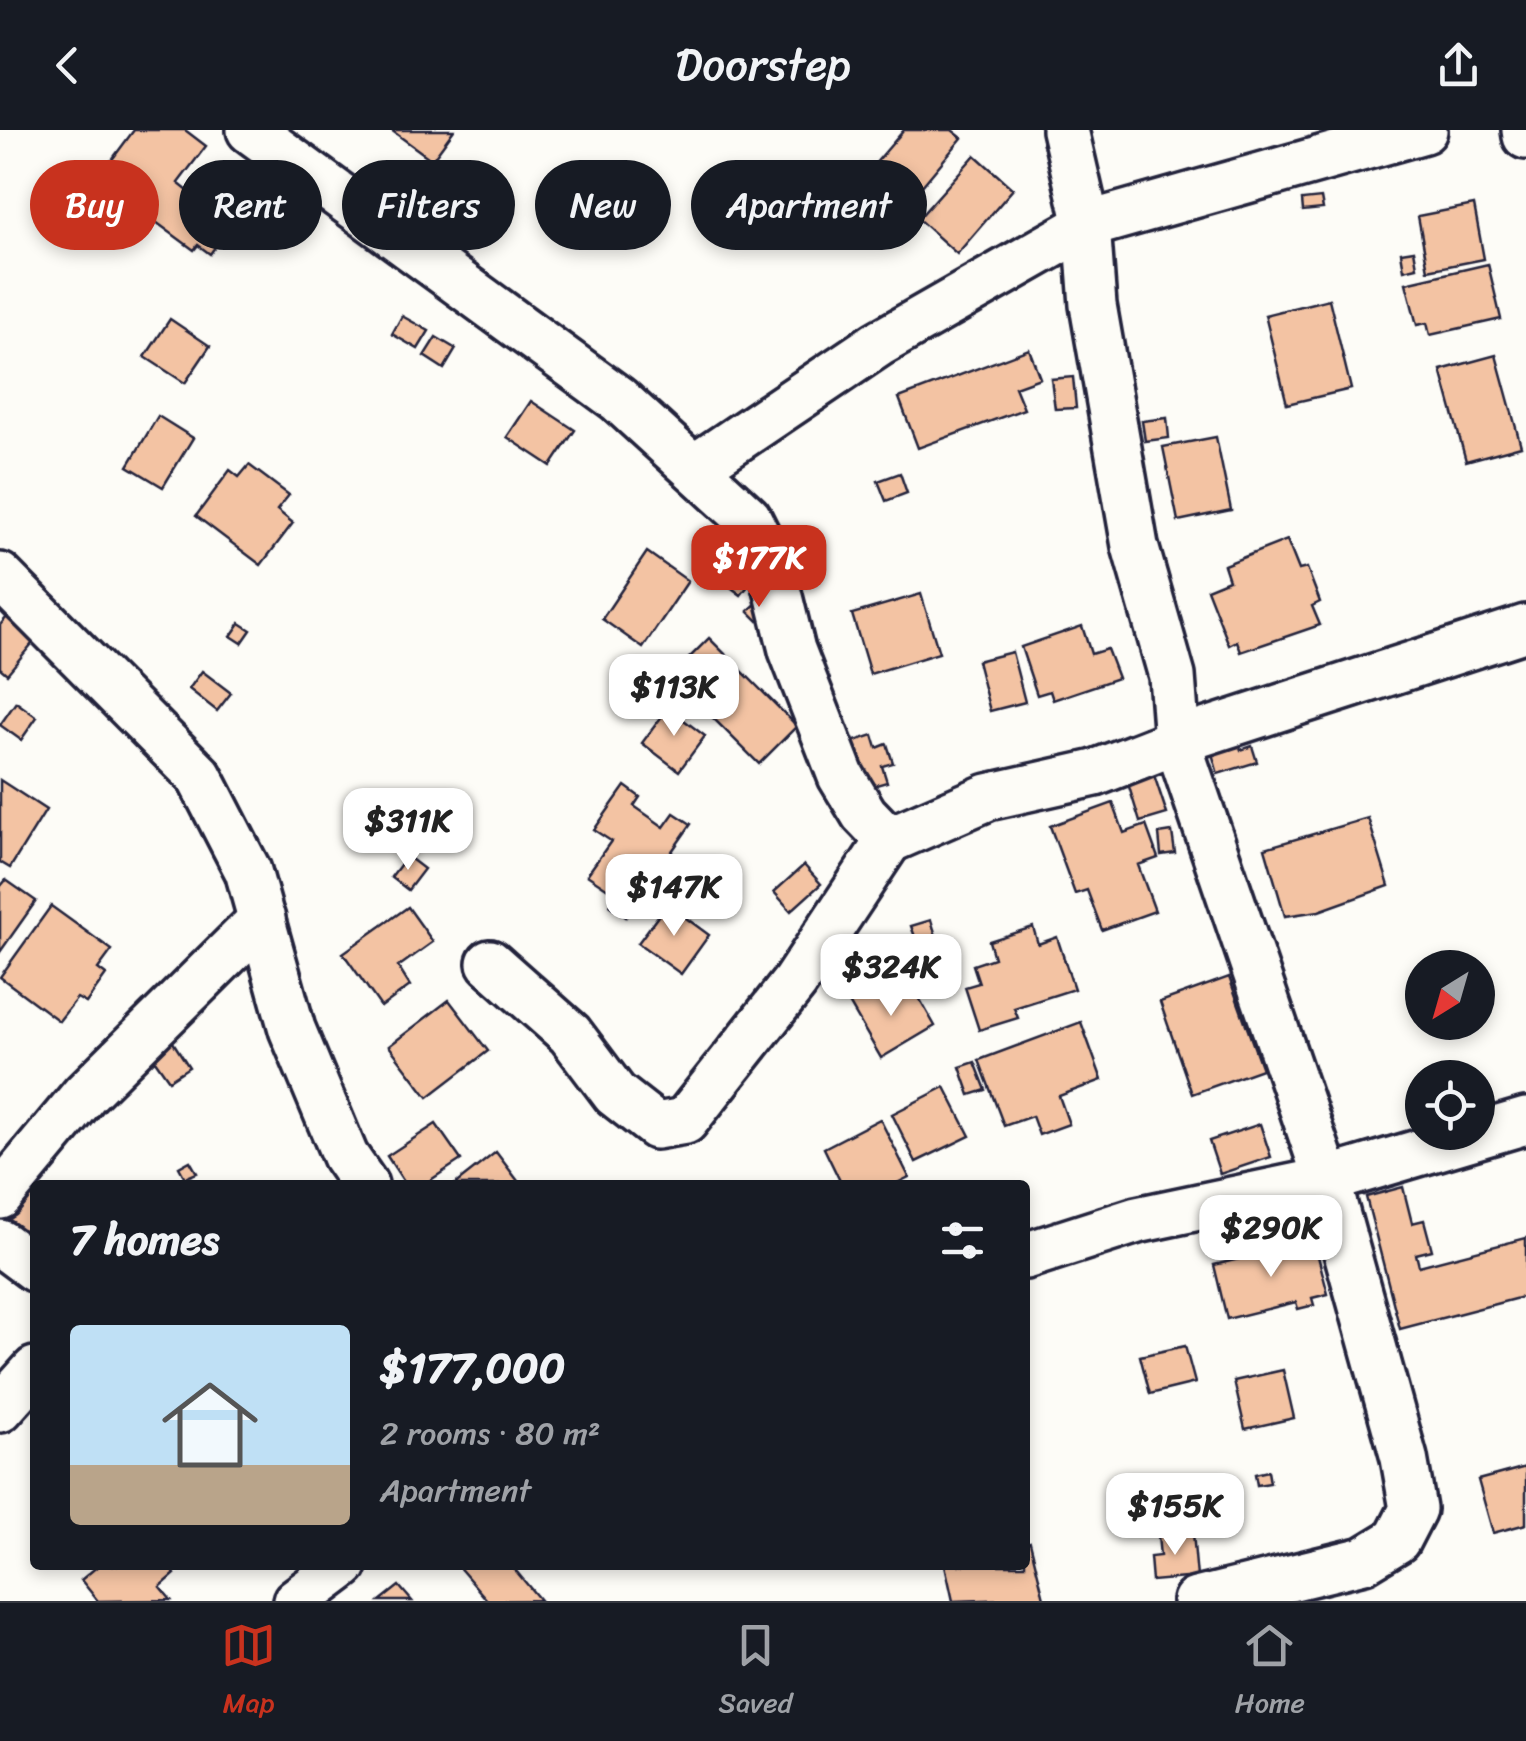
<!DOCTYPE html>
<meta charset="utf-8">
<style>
body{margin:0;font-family:Sriracha,sans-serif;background:#242831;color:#f1f3f6;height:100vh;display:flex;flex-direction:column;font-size:38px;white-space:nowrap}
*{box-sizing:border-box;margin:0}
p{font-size:32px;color:#9ea1a6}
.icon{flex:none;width:55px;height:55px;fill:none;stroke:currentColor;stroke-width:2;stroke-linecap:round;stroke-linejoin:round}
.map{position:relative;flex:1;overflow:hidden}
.details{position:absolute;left:30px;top:1050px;width:1000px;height:390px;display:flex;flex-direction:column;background:#171b24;border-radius:10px;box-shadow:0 5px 15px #0003}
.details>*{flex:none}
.banner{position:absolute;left:30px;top:30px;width:1000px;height:90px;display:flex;gap:20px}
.needle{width:65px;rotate:217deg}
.buttons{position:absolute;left:1405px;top:820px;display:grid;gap:20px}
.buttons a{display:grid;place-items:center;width:90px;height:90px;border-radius:50%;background:#171b24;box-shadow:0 5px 15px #0003;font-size:50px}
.price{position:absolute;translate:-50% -85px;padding:0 22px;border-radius:20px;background:#fff;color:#222;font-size:32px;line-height:65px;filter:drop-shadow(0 2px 5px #0008)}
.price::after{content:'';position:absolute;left:50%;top:60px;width:30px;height:22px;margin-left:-15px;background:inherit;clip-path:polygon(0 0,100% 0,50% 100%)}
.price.selected{background:#c8321e;color:#fff}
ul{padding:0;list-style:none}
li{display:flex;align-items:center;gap:30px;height:250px;padding:0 40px}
li span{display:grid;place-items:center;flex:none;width:280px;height:200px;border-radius:10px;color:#555}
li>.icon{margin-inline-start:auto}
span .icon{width:120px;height:120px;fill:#fffc;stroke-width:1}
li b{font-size:42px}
h2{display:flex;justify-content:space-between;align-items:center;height:120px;padding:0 40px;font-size:42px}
.tag{padding:0 35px;border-radius:45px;background:#171b24;box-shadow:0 5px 15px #0003;font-size:35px;line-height:90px}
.tag.selected{background:#c8321e;color:#fff}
header{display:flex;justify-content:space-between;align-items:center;height:130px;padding:0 40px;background:#171b24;font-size:45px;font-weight:600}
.tabs{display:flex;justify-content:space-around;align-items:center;height:140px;border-top:2px solid #363941;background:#171b24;font-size:28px;color:#9ea1a6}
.tabs a{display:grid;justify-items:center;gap:5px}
.tabs .selected{color:#c8321e}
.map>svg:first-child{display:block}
.building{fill:#f3c3a3;stroke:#22223b;stroke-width:2.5}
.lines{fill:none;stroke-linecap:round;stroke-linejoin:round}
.minor-casing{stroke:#22223b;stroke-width:52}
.minor{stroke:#fdfcf7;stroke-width:45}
</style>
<header><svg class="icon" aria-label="back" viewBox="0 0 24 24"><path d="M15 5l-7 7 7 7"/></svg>Doorstep<svg class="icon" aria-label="share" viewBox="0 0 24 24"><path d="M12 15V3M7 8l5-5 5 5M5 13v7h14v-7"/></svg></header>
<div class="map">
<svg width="1526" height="1471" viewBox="0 0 1526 1471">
<rect width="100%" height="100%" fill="#fdfcf7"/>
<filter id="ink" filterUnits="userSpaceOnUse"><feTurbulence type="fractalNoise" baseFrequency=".01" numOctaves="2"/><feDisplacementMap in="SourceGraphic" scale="20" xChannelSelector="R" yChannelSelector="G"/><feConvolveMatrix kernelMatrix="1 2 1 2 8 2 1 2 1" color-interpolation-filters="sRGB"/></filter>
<g filter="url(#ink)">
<g class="building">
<polygon points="134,0 185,0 206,16 178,53 193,65 202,53 226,72 216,86 230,96 210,124 198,115 194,120 145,84 152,74 105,39"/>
<polygon points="391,0 454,0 432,30"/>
<polygon points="904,0 952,0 962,8 907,74 868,42"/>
<polygon points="975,25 1013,59 957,124 918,89"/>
<polygon points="253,39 264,47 247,73 236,66"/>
<polygon points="840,65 859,80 834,112 815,97"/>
<polygon points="1321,68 1323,79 1303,81 1302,70"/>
<polygon points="1474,75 1484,129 1428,140 1418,86"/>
<polygon points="1414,120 1417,137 1404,140 1401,122"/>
<polygon points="1488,134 1501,189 1430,205 1427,193 1417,195 1406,153"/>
<polygon points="1329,169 1351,259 1287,274 1265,185"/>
<polygon points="402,186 429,201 418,219 392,204"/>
<polygon points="170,189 210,216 185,253 145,227"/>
<polygon points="436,207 456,219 444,239 424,226"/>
<polygon points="1029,219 1040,248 1015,257 1024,279 918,318 899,268"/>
<polygon points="1496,225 1521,316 1466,331 1441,240"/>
<polygon points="1073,247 1076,278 1055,279 1051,249"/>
<polygon points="531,271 575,300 551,336 507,307"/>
<polygon points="158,286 193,308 163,357 128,336"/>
<polygon points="1167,288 1169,308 1145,311 1142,291"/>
<polygon points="1216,307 1231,380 1178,391 1163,317"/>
<polygon points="249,335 289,365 277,380 293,393 261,435 196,386 230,340 239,347"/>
<polygon points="900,343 907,363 886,371 878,351"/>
<polygon points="1287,410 1299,440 1307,438 1320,472 1312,476 1320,495 1241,522 1237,511 1229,515 1207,459 1229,450 1224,435"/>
<polygon points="647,422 688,451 643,518 602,489"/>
<polygon points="738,425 759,442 741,465 720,449"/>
<polygon points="921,464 939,523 870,544 852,484"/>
<polygon points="761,469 770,479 758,491 748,481"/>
<polygon points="8,486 36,509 7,544 0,538 0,495"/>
<polygon points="240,493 251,500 242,513 231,506"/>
<polygon points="1082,496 1091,524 1107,519 1118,548 1053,570 1050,561 1037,565 1021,517"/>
<polygon points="709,508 797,596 759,634 671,546"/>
<polygon points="1012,522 1025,572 990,581 977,531"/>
<polygon points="202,541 231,563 217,581 189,559"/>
<polygon points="16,572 37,587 21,610 0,595"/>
<polygon points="668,578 705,606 679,641 642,613"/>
<polygon points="873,605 877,618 887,614 893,633 882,636 887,652 866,658 852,612"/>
<polygon points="1236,605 1241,620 1252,616 1257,632 1218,644 1209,613"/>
<polygon points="1152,639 1167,684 1140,692 1126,647"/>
<polygon points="0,650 46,680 10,738 0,732"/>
<polygon points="625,656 640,667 634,676 664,697 674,683 691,694 626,787 610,776 617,765 587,745 611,711 594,700"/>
<polygon points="1113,673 1124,703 1146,695 1158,728 1138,735 1155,781 1102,800 1087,760 1075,764 1050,696"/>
<polygon points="1368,688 1389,756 1319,781 1285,786 1265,718"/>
<polygon points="1172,702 1175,723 1161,725 1159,704"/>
<polygon points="407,726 424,739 408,760 391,747"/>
<polygon points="804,735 821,754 791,781 774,762"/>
<polygon points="6,750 36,771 0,822 0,757"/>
<polygon points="667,774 709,805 681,844 638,813"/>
<polygon points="51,776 112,820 98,839 106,845 86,873 77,868 59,891 0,847"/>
<polygon points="408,777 433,812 398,837 410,856 381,877 343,823"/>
<polygon points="931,790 937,809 918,815 911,796"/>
<polygon points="1033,797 1038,814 1057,807 1074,859 1014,878 1018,888 979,900 965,857 979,853 973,835 994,828 989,811"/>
<polygon points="1229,847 1262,939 1192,964 1160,872"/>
<polygon points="883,854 893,870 914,859 935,896 881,928 849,873"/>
<polygon points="449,870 488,921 428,967 389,916"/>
<polygon points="1081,892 1102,950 1059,966 1069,994 1039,1005 1032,986 1004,996 979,930"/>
<polygon points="171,909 189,937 169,950 150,923"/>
<polygon points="975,932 986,960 970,965 960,937"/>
<polygon points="945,957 970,1006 916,1032 892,984"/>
<polygon points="880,989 909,1047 893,1055 842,1055 824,1018"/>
<polygon points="436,994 461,1030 423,1055 406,1055 387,1026"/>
<polygon points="1260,994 1271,1027 1220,1044 1209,1011"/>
<polygon points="496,1022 521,1055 454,1055"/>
<polygon points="190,1031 197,1043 185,1048 179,1037"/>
<polygon points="1403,1057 1412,1093 1424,1090 1432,1120 1416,1124 1419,1136 1526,1108 1526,1166 1400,1199 1366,1067"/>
<polygon points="34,1065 35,1094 18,1105 4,1085"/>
<polygon points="1314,1111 1328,1164 1312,1168 1314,1175 1298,1179 1296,1172 1227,1189 1214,1135"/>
<polygon points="1185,1216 1195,1253 1150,1264 1140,1226"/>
<polygon points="1283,1240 1294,1288 1245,1299 1234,1251"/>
<polygon points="1526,1337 1526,1394 1493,1403 1478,1350"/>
<polygon points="1268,1341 1270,1353 1257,1355 1255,1344"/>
<polygon points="1193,1403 1197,1447 1152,1451 1150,1427 1160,1426 1158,1406"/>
<polygon points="1030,1412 1044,1468 953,1471 945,1435 1025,1435 1025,1413"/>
<polygon points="99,1435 169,1435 175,1444 160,1457 171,1470 98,1471 81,1450"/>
<polygon points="457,1435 511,1435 540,1470 488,1471"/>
<polygon points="399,1456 412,1471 380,1471"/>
</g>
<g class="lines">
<g class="minor-casing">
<g id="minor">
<polyline points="250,0 618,269 748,388 771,434 792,520 841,646 864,684 889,710 988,667 1095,643 1177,611 1526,498"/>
<polyline points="1065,0 1087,95 1093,175 1135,416 1172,546 1177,611 1327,1050 1404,1328 1413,1379 1397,1410 1364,1430 1196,1471"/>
<polyline points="1525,0 1526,6"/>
<polyline points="694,338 878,214 1087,95 1424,0"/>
<polyline points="0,446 199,646 248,741 292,899 345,1026 365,1055"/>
<polyline points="490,833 570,904 615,964 656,996 685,991 795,852 889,710"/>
<polyline points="0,1066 85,964 262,789"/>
<polyline points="0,1113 35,1139"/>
<polyline points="1025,1126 1137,1090 1327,1050 1526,991"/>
<polyline points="0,1279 35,1240"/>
<polyline points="296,1471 344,1435"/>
</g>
</g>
<use href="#minor" class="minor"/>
</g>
</g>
</svg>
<div class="buttons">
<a><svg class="needle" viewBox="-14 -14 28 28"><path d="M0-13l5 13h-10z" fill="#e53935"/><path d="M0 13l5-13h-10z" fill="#9ea1a6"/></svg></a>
<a><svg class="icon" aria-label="locate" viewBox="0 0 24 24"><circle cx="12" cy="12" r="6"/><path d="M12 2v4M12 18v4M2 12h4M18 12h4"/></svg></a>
</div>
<b class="price selected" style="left:759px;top:480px">$177K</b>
<b class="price" style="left:674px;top:609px">$113K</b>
<b class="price" style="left:408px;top:743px">$311K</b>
<b class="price" style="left:674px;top:809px">$147K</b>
<b class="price" style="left:891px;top:889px">$324K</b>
<b class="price" style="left:1271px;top:1150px">$290K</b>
<b class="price" style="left:1175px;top:1428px">$155K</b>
<div class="banner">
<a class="tag selected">Buy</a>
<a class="tag">Rent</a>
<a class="tag">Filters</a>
<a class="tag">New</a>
<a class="tag">Apartment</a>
</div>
<section class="details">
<h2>7 homes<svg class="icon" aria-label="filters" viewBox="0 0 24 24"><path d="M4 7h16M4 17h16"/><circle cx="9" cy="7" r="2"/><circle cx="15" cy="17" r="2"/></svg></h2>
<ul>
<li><span style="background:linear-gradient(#bfe0f5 70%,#b9a48a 0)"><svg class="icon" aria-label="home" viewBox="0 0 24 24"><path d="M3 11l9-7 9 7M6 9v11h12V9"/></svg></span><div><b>$177,000</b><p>2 rooms · 80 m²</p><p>Apartment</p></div></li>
</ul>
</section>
</div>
<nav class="tabs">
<a class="selected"><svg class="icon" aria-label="map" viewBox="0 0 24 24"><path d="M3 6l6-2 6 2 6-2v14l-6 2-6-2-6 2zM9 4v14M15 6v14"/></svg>Map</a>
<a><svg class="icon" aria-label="saved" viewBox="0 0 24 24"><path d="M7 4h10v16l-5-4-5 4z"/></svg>Saved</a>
<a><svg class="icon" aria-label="home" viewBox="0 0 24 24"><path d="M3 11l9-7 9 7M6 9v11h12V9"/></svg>Home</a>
</nav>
